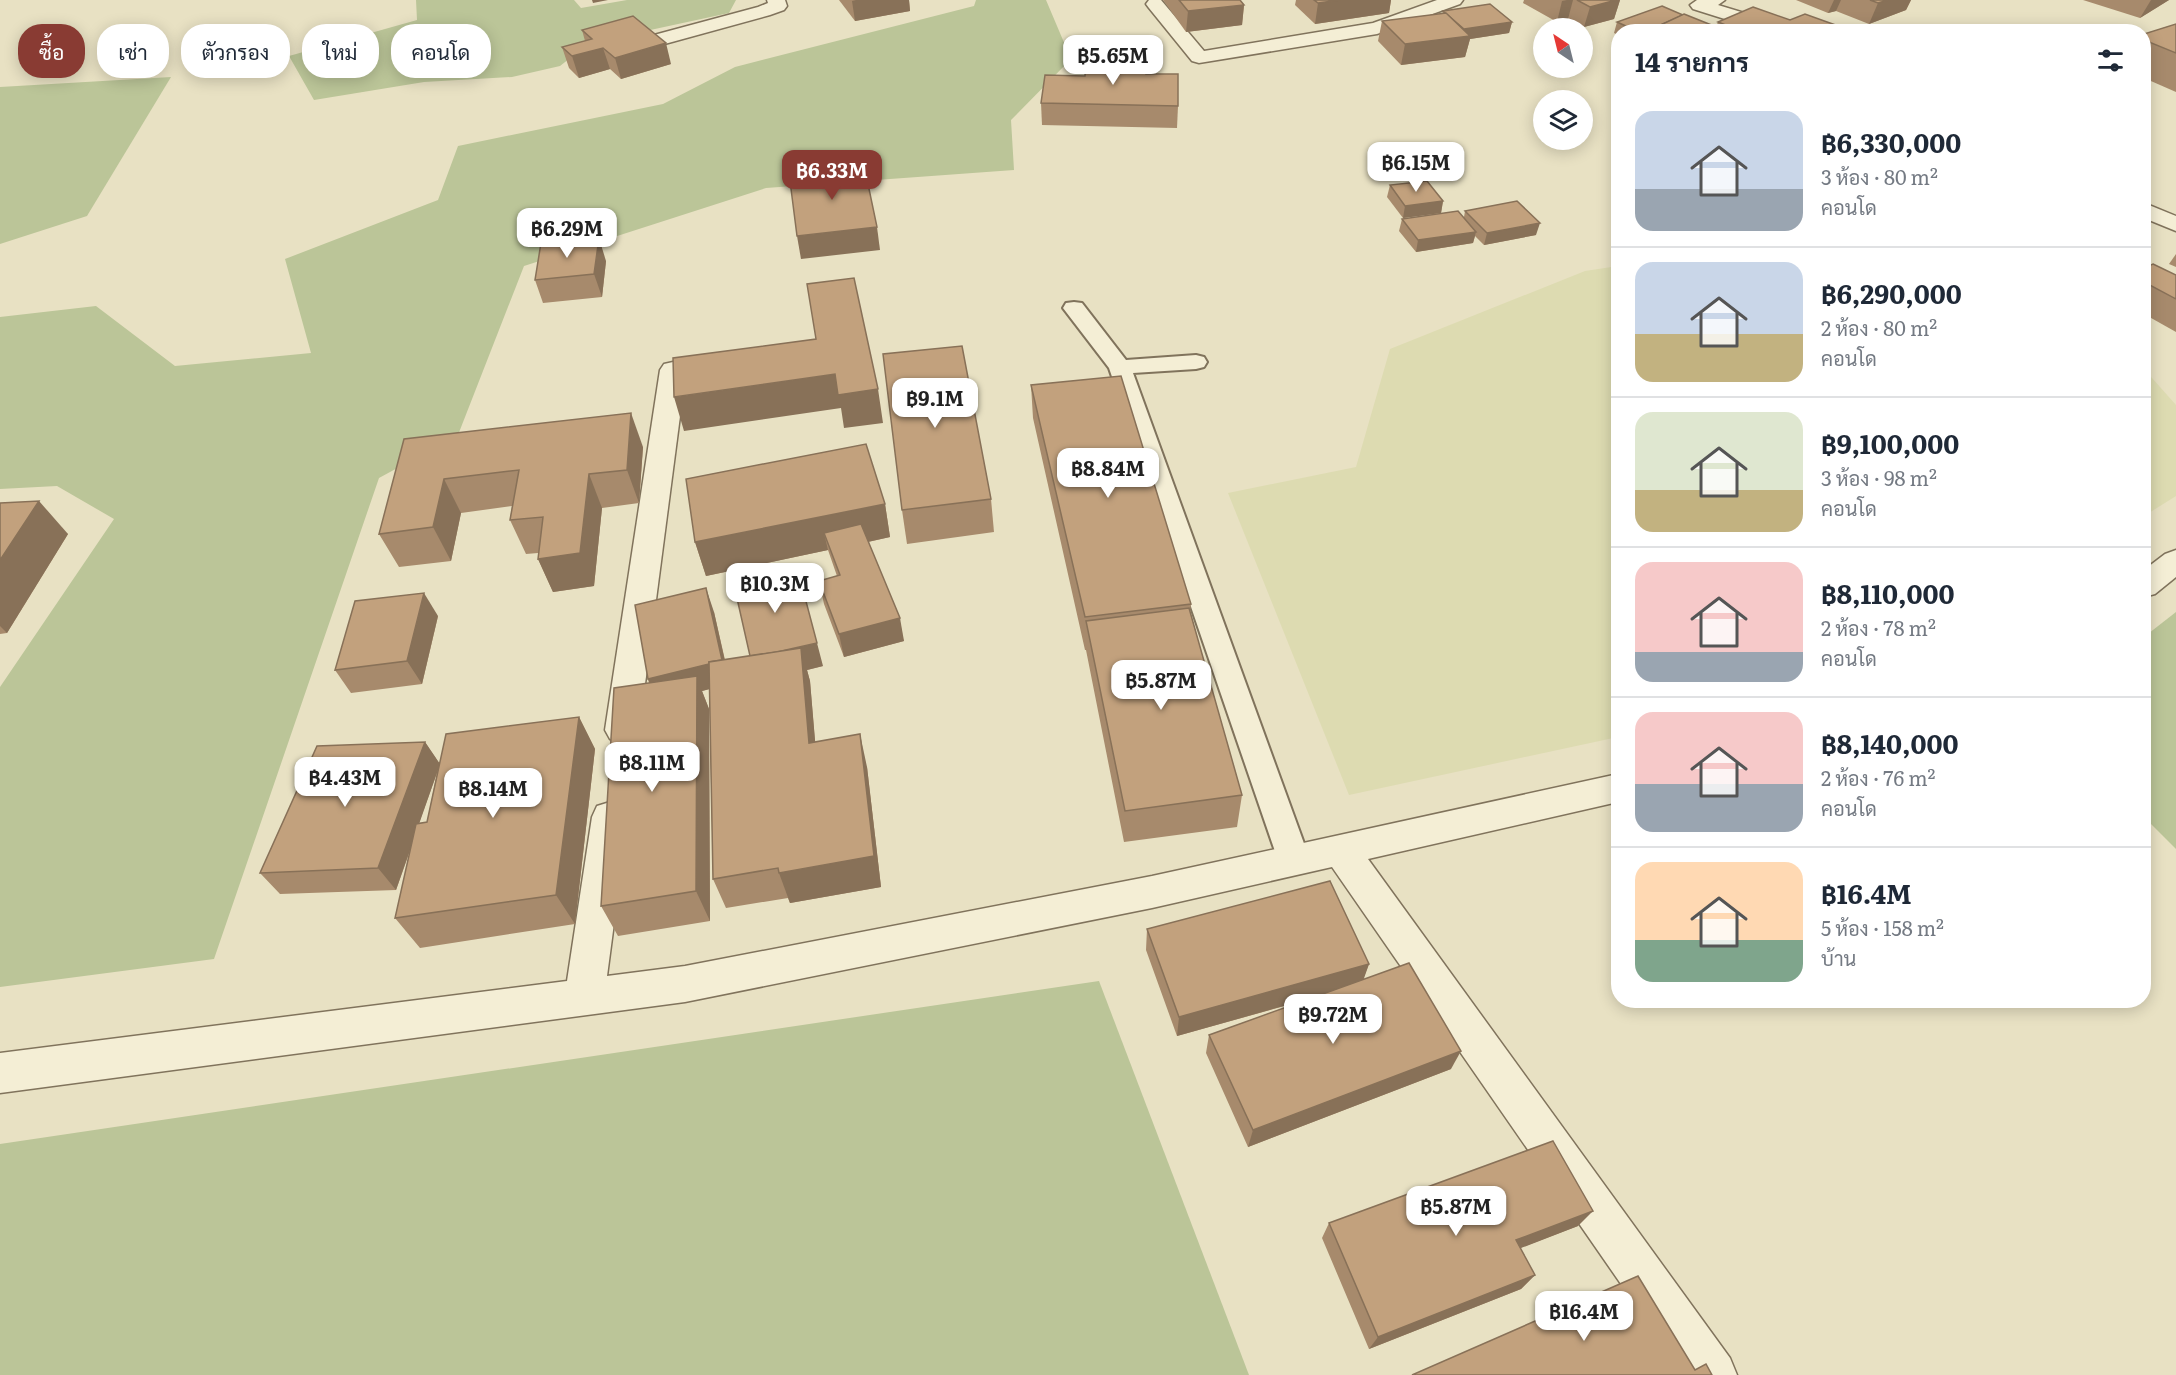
<!DOCTYPE html>
<html lang="th">
<meta charset="utf-8">
<style>
body{margin:0;font-family:Literata,Sarabun,serif;background:#f2f2f3;color:#1f2937;height:100vh;display:flex;flex-direction:column;font-size:22px;white-space:nowrap}
*{box-sizing:border-box;margin:0}
p{font-size:20px;color:#747a83}
.icon{flex:none;width:33px;height:33px;fill:none;stroke:currentColor;stroke-width:2;stroke-linecap:round;stroke-linejoin:round}
.map{position:relative;flex:1;overflow:hidden}
.details{position:absolute;left:1611px;top:24px;width:540px;height:984px;display:flex;flex-direction:column;background:#fff;border-radius:24px;box-shadow:0 3px 15px #0003}
.details>*{flex:none}
.banner{position:absolute;left:18px;top:24px;width:570px;height:54px;display:flex;gap:12px}
.needle{width:39px;rotate:325deg}
.fabs{position:absolute;left:1533px;top:18px;display:grid;gap:12px}
.fabs a{display:grid;place-items:center;width:60px;height:60px;border-radius:50%;background:#fff;box-shadow:0 3px 15px #0003;font-size:30px}
.price{position:absolute;translate:-50% -51px;padding:0 14px;border-radius:12px;background:#fff;color:#222;font-size:20px;line-height:39px;filter:drop-shadow(0 2px 3px #0008)}
.price::after{content:'';position:absolute;left:50%;top:36px;width:18px;height:14px;margin-left:-9px;background:inherit;clip-path:polygon(0 0,100% 0,50% 100%)}
.price.on{background:#893b33;color:#fff}
ul{padding:0;list-style:none}
li{display:flex;align-items:center;gap:18px;height:150px;padding:0 24px}
li+li{border-top:2px solid #e0e1e3}
li span{display:grid;place-items:center;flex:none;width:168px;height:120px;border-radius:18px;color:#555}
li>.icon{margin-inline-start:auto}
span .icon{width:72px;height:72px;fill:#fffc;stroke-width:1}
li b{font-size:26px}
h2{display:flex;justify-content:space-between;align-items:center;height:72px;padding:0 24px;font-size:26px}
.pill{padding:0 21px;border-radius:24px;background:#fff;box-shadow:0 3px 15px #0003;font-size:21px;line-height:54px}
.pill.on{background:#893b33;color:#fff}
.map>svg:first-child{display:block}
.farmland{fill:#dddbb1}
.green{fill:#bbc598}
.lines{fill:none;stroke-linecap:round;stroke-linejoin:round}
.lane-casing{stroke:#80735c;stroke-width:4}
.street-casing{stroke:#80735c;stroke-width:3}
.lane{fill:#f4eed5;fill-rule:evenodd}
.street{fill:#f4eed5;fill-rule:evenodd}
.wall{fill:#a78a6c;fill-rule:evenodd}
.shaded-wall{fill:#887158}
.building{fill:#c2a17d;stroke:#887158;stroke-width:1.5}
</style>
<div class="map">
<svg width="2176" height="1375" viewBox="0 0 2176 1375">
<rect width="100%" height="100%" fill="#e8e1c3"/>
<g class="farmland">
<polygon points="1618,266 1618,737 1349,795 1228,493 1356,467 1390,349 1585,271"/>
<polygon points="2144,369 2176,405 2176,496 2144,516"/>
</g>
<g class="green">
<polygon points="416,0 574,0 581,8 627,0 736,0 729,13 641,32 583,48 560,66 512,77 424,82 314,100 289,56 417,20"/>
<polygon points="976,0 1046,0 1071,59 1011,120 1014,170 766,188 524,266 458,435 379,478 214,959 0,987 0,687 114,519 57,486 0,489 0,317 96,306 175,366 311,353 285,259 438,200 458,146 663,104 735,67 974,6"/>
<polygon points="171,77 87,216 0,244 0,87"/>
<polygon points="2176,612 2176,849 2144,817 2144,637"/>
<polygon points="1099,981 1249,1375 0,1375 0,1144"/>
</g>
<g class="lines">
<g class="lane-casing">
<polygon id="lane" points="1074,302 1082,303 1126,360 1196,355 1204,357 1207,362 1204,367 1196,369 1133,373 1310,860 1305,870 1294,874 1283,870 1278,860 1109,368 1063,308 1066,303"/>
</g>
<g class="street-casing">
<g id="street">
<polygon points="767,0 785,0 787,6 784,10 770,15 661,45 654,43 652,39 654,35 758,7 768,3"/>
<polygon points="1149,0 1161,0 1204,51 1373,23 1437,0 1463,0 1460,4 1377,34 1199,63 1192,61 1149,8 1146,4"/>
<polygon points="1697,0 1725,0 1718,5 1781,24 1783,28 1781,32 1766,32 1693,9 1690,5"/>
<polygon points="2144,203 2176,216 2176,231 2144,218"/>
<polygon points="673,362 682,364 686,370 639,730 634,739 622,743 610,739 605,730 660,370 664,364"/>
<polygon points="2176,550 2176,577 2155,594 2144,597 2144,570 2165,554"/>
<polygon points="1618,774 1618,802 1368,859 1730,1358 1737,1375 1684,1375 1332,867 1152,908 685,1002 0,1093 0,1053 567,981 592,817 597,806 610,802 623,806 628,817 607,976 685,966 1152,876"/>
</g>
</g>
<use href="#lane" class="lane"/>
<use href="#street" class="street"/>
</g>
<g class="wall">
<polygon points="839,0 909,0 910,11 855,21"/>
<polygon points="1163,0 1240,0 1244,5 1242,25 1186,32"/>
<polygon points="1296,0 1391,0 1389,13 1315,24 1295,5"/>
<polygon points="1524,0 1620,0 1614,19 1584,27 1568,19 1557,22 1523,3"/>
<polygon points="1796,0 1911,0 1906,10 1869,24 1836,11 1828,13"/>
<polygon points="2083,0 2169,0 2140,18"/>
<polygon points="1443,11 1512,22 1509,33 1470,39 1465,57 1401,65 1378,41 1382,21 1442,14"/>
<polygon points="1683,15 1716,27 1718,22 1790,20 1841,27 1839,32 1618,32 1618,35 1614,33 1617,22"/>
<polygon points="2176,24 2176,92 2144,78 2144,34"/>
<polygon points="582,30 671,64 621,79 610,69 579,78 569,68 562,47 585,41"/>
<polygon points="1085,76 1178,106 1177,128 1042,125 1041,103"/>
<polygon points="1390,185 1443,201 1441,213 1403,218 1387,197"/>
<polygon points="1465,211 1536,235 1484,245 1475,236 1473,243 1416,252 1399,231 1402,219 1464,217"/>
<polygon points="2176,254 2176,267 2169,264"/>
<polygon points="606,261 602,297 543,303 535,280"/>
<polygon points="2144,268 2176,275 2176,332 2144,314"/>
<polygon points="1031,385 1191,604 1190,611 1242,795 1237,827 1124,842 1086,650 1085,650 1033,418"/>
<polygon points="404,439 643,447 639,503 602,508 594,586 553,592 538,559 538,553 526,554 510,520 512,506 461,513 451,561 399,567 379,534"/>
<polygon points="991,499 994,532 907,544 902,510"/>
<polygon points="0,503 68,534 7,633 0,634"/>
<polygon points="885,504 890,537 868,542 904,641 844,657 824,604 819,581 837,576 828,550 706,576 695,542"/>
<polygon points="714,612 725,660 823,666 807,670 810,681 815,742 867,767 881,887 790,903 788,898 726,908 713,879 709,689 702,691 709,709 710,921 618,936 601,906 649,683 648,679"/>
<polygon points="438,616 422,684 351,693 335,670"/>
<path d="M579 717 595 749 575 924 420 948 395 918 411 848 396 890 280 894 260 873 425 742 439 763ZM437 773 427 822 419 823Z"/>
<polygon points="1147,929 1369,964 1363,979 1451,1069 1248,1147 1206,1053 1209,1035 1306,1000 1177,1036 1146,950"/>
<polygon points="1329,1223 1578,1226 1520,1248 1535,1275 1521,1289 1369,1349 1322,1238"/>
</g>
<g class="shaded-wall">
<polygon points="592,0 608,0 593,3"/>
<polygon points="856,0 909,0 910,11 855,21 852,1"/>
<polygon points="1340,0 1391,0 1389,13 1315,24 1318,3"/>
<polygon points="1567,0 1573,0 1568,19 1557,22 1562,1"/>
<polygon points="1616,0 1620,0 1614,19 1584,27 1590,7"/>
<polygon points="1834,0 1841,0 1836,11 1828,13"/>
<polygon points="1888,0 1911,0 1906,10 1869,24 1878,3"/>
<polygon points="2151,0 2169,0 2140,18"/>
<polygon points="1244,5 1242,25 1186,32 1188,11"/>
<polygon points="1512,22 1509,33 1470,39 1465,57 1401,65 1405,44 1463,37 1464,29"/>
<polygon points="1786,26 1784,32 1775,32"/>
<polygon points="1841,27 1839,32 1832,32"/>
<polygon points="666,43 671,64 621,79 615,58"/>
<polygon points="603,48 610,69 579,78 572,56"/>
<polygon points="1443,201 1441,213 1403,218 1405,206"/>
<polygon points="1540,223 1536,235 1484,245 1487,233"/>
<polygon points="877,227 880,250 801,259 797,236"/>
<polygon points="1476,232 1473,243 1416,252 1418,240"/>
<polygon points="599,238 606,261 602,297 594,274"/>
<polygon points="835,374 878,389 883,423 844,428 841,408 684,431 674,397"/>
<polygon points="631,413 643,447 639,503 627,470"/>
<polygon points="589,474 602,508 594,586 553,592 538,559"/>
<polygon points="444,479 461,513 451,561 433,527"/>
<polygon points="39,501 68,534 7,633 0,626 0,560"/>
<polygon points="885,504 890,537 831,550 824,533 828,550 706,576 695,542"/>
<polygon points="706,588 714,612 730,684 702,691 709,709 710,921 696,891 657,702 648,679"/>
<polygon points="424,593 438,616 422,684 407,661"/>
<polygon points="900,618 904,641 844,657 839,634"/>
<polygon points="817,643 823,666 807,670 810,681 818,775 809,743 750,658"/>
<polygon points="579,717 595,749 575,924 556,895"/>
<polygon points="860,734 867,767 881,887 790,903 779,873"/>
<polygon points="425,742 440,764 396,890 378,868"/>
<polygon points="1369,964 1362,984 1177,1036 1179,1017"/>
<polygon points="1461,1051 1451,1069 1248,1147 1253,1130"/>
<polygon points="1593,1211 1578,1226 1503,1255 1516,1240"/>
<polygon points="1535,1275 1521,1289 1369,1349 1378,1337"/>
</g>
<g class="building">
<polygon points="1179,0 1240,0 1244,5 1188,11"/>
<polygon points="1314,0 1340,0 1318,3"/>
<polygon points="1577,0 1616,0 1590,7"/>
<polygon points="1870,0 1888,0 1878,3"/>
<polygon points="1490,4 1512,22 1464,29 1443,11"/>
<polygon points="1662,6 1683,15 1654,28 1653,32 1639,32 1617,22"/>
<polygon points="1753,7 1790,20 1805,14 1841,27 1832,32 1800,32 1786,26 1775,32 1743,32 1718,22"/>
<polygon points="1446,13 1470,36 1405,44 1382,21"/>
<polygon points="1684,14 1729,32 1664,32 1654,28"/>
<polygon points="633,16 666,43 615,58 603,48 572,56 562,47 592,39 582,30"/>
<polygon points="2176,24 2176,53 2144,40 2144,34"/>
<polygon points="1086,62 1146,62 1146,74 1178,74 1178,106 1041,103 1045,75 1085,76"/>
<polygon points="864,165 877,227 797,236 789,173"/>
<polygon points="1427,181 1443,201 1405,206 1390,185"/>
<polygon points="1517,201 1540,223 1487,233 1465,211"/>
<polygon points="1458,211 1476,232 1418,240 1402,219"/>
<polygon points="599,238 594,274 535,280 541,243"/>
<polygon points="2153,264 2176,275 2176,299 2144,282 2144,268"/>
<polygon points="854,278 878,389 838,395 835,374 674,397 673,358 816,339 807,284"/>
<polygon points="962,346 991,499 902,510 883,354"/>
<polygon points="1121,376 1191,604 1085,617 1031,385"/>
<polygon points="631,413 627,470 589,474 580,553 538,559 543,517 510,520 519,470 444,479 433,527 379,534 404,439"/>
<polygon points="866,444 885,504 695,542 686,479"/>
<polygon points="39,501 0,560 0,503"/>
<polygon points="861,524 900,618 839,634 819,581 840,575 824,533"/>
<polygon points="798,571 817,643 777,652 750,656 734,585"/>
<polygon points="706,588 722,660 709,662 709,664 648,679 635,605"/>
<polygon points="424,593 407,661 335,670 355,601"/>
<polygon points="1189,608 1242,795 1125,811 1086,621"/>
<polygon points="801,648 809,743 860,734 874,856 779,873 778,868 713,879 709,662"/>
<polygon points="697,676 696,891 601,906 614,688"/>
<polygon points="579,717 556,895 395,918 416,824 427,822 446,734"/>
<polygon points="425,742 378,868 260,873 317,746"/>
<polygon points="1330,881 1369,964 1179,1017 1147,929"/>
<polygon points="1409,963 1461,1051 1253,1130 1209,1035"/>
<polygon points="1553,1141 1593,1211 1516,1240 1535,1275 1378,1337 1329,1223"/>
<polygon points="1638,1276 1695,1370 1706,1364 1712,1375 1412,1375"/>
</g>
</svg>
<div class="fabs">
<a><svg class="needle" viewBox="-14 -14 28 28"><path d="M0-13l5 13h-10z" fill="#e53935"/><path d="M0 13l5-13h-10z" fill="#747a83"/></svg></a>
<a><svg class="icon" aria-label="layers" viewBox="0 0 24 24"><path d="M12 4l9 5-9 5-9-5zM3 14l9 5 9-5"/></svg></a>
</div>
<b class="price" style="left:1113px;top:86px">฿5.65M</b>
<b class="price" style="left:1416px;top:193px">฿6.15M</b>
<b class="price on" style="left:832px;top:201px">฿6.33M</b>
<b class="price" style="left:567px;top:259px">฿6.29M</b>
<b class="price" style="left:935px;top:429px">฿9.1M</b>
<b class="price" style="left:1108px;top:499px">฿8.84M</b>
<b class="price" style="left:775px;top:614px">฿10.3M</b>
<b class="price" style="left:1161px;top:711px">฿5.87M</b>
<b class="price" style="left:652px;top:793px">฿8.11M</b>
<b class="price" style="left:345px;top:808px">฿4.43M</b>
<b class="price" style="left:493px;top:819px">฿8.14M</b>
<b class="price" style="left:1333px;top:1045px">฿9.72M</b>
<b class="price" style="left:1456px;top:1237px">฿5.87M</b>
<b class="price" style="left:1584px;top:1342px">฿16.4M</b>
<div class="banner">
<a class="pill on">ซื้อ</a>
<a class="pill">เช่า</a>
<a class="pill">ตัวกรอง</a>
<a class="pill">ใหม่</a>
<a class="pill">คอนโด</a>
</div>
<section class="details">
<h2>14 รายการ<svg class="icon" aria-label="filters" viewBox="0 0 24 24"><path d="M4 7h16M4 17h16"/><circle cx="9" cy="7" r="2"/><circle cx="15" cy="17" r="2"/></svg></h2>
<ul>
<li><span style="background:linear-gradient(#c9d6e8 65%,#9aa5b1 0)"><svg class="icon" aria-label="home" viewBox="0 0 24 24"><path d="M3 11l9-7 9 7M6 9v11h12V9"/></svg></span><div><b>฿6,330,000</b><p>3 ห้อง · 80 m²</p><p>คอนโด</p></div></li>
<li><span style="background:linear-gradient(#c9d6e8 60%,#c2b280 0)"><svg class="icon" aria-label="home" viewBox="0 0 24 24"><path d="M3 11l9-7 9 7M6 9v11h12V9"/></svg></span><div><b>฿6,290,000</b><p>2 ห้อง · 80 m²</p><p>คอนโด</p></div></li>
<li><span style="background:linear-gradient(#dfe7d0 65%,#c2b280 0)"><svg class="icon" aria-label="home" viewBox="0 0 24 24"><path d="M3 11l9-7 9 7M6 9v11h12V9"/></svg></span><div><b>฿9,100,000</b><p>3 ห้อง · 98 m²</p><p>คอนโด</p></div></li>
<li><span style="background:linear-gradient(#f6c9c9 75%,#9aa5b1 0)"><svg class="icon" aria-label="home" viewBox="0 0 24 24"><path d="M3 11l9-7 9 7M6 9v11h12V9"/></svg></span><div><b>฿8,110,000</b><p>2 ห้อง · 78 m²</p><p>คอนโด</p></div></li>
<li><span style="background:linear-gradient(#f6c9c9 60%,#9aa5b1 0)"><svg class="icon" aria-label="home" viewBox="0 0 24 24"><path d="M3 11l9-7 9 7M6 9v11h12V9"/></svg></span><div><b>฿8,140,000</b><p>2 ห้อง · 76 m²</p><p>คอนโด</p></div></li>
<li><span style="background:linear-gradient(#ffd9b3 65%,#7fa58c 0)"><svg class="icon" aria-label="home" viewBox="0 0 24 24"><path d="M3 11l9-7 9 7M6 9v11h12V9"/></svg></span><div><b>฿16.4M</b><p>5 ห้อง · 158 m²</p><p>บ้าน</p></div></li>
</ul>
</section>
</div>
